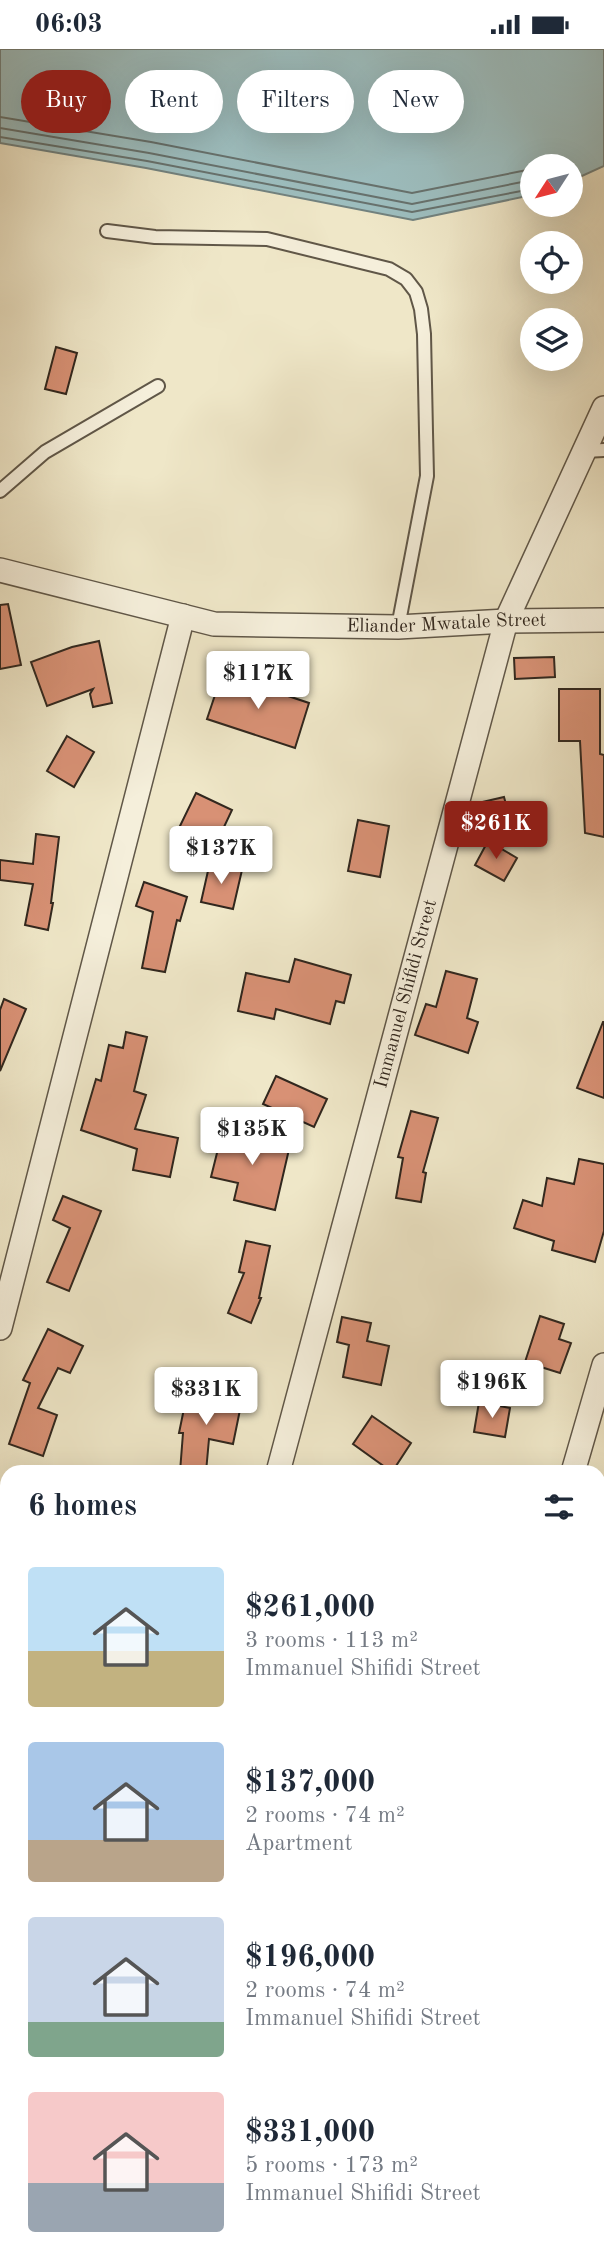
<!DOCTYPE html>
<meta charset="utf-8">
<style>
body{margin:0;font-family:"Old Standard TT",serif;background:#f6f6f7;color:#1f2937;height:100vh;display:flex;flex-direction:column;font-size:26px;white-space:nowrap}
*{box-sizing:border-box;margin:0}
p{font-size:23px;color:#747a83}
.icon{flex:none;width:38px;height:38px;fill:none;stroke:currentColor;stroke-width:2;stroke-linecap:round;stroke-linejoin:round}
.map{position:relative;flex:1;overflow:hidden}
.sheet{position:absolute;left:0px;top:1416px;width:606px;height:800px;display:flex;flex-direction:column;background:#fff;border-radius:21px 21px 0 0;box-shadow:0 7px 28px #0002}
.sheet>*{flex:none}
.guide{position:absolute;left:21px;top:21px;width:564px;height:63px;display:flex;gap:14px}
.needle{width:46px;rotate:234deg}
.fabs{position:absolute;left:520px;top:105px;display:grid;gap:14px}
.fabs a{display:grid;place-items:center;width:63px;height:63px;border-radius:50%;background:#fff;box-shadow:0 7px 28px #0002;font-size:35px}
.price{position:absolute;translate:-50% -60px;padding:0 16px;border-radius:7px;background:#fff;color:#222;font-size:23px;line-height:46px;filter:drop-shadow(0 2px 4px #0008)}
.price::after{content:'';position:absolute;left:50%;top:42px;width:21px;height:16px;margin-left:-10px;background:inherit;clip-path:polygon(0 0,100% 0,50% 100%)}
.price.active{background:#8f2418;color:#fff}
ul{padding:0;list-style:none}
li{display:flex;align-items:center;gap:21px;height:175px;padding:0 28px}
li span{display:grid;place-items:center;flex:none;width:196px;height:140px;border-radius:7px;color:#555}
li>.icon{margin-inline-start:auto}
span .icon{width:84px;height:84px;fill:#fffc;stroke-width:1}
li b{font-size:30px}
h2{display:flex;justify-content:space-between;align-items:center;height:84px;padding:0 28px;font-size:30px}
.tag{padding:0 24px;border-radius:32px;background:#fff;box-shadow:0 7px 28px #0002;font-size:24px;line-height:63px}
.tag.active{background:#8f2418;color:#fff}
.status{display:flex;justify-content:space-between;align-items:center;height:49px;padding:0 35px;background:#fff;direction:ltr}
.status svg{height:19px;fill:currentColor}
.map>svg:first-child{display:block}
.water{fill:#9dbebf;stroke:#72827f;stroke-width:2}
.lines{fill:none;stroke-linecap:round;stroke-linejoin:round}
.shore{stroke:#67726e;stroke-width:2}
.building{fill:#d89175;stroke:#31271e;stroke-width:2}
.lane-casing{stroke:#605748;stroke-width:16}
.street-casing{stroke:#605748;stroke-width:26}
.lane{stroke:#f5efdb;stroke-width:12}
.street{stroke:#f5efdb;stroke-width:23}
.labels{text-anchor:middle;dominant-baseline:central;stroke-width:5;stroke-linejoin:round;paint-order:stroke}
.street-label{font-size:19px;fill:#31271e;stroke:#f5efdb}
</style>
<div class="status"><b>06:03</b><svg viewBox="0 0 49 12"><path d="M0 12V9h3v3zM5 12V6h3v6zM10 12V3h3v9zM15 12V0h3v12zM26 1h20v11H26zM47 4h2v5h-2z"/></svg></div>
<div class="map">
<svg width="604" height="2215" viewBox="0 0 604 2215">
<rect width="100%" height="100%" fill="#efe7c8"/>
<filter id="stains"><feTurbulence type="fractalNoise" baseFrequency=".00286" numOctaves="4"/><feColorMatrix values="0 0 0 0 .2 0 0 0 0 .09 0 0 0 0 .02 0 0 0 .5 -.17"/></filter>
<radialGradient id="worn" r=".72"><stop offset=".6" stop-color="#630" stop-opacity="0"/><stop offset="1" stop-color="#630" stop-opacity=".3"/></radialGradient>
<polygon class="water" points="0,0 604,0 604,117 571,132 570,117 532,117 532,146 413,171 146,119 0,94"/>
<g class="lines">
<g class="shore">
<polyline points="0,68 151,93 412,144 532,120"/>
<polyline points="0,79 149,104 412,155 532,131"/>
<polyline points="0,88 147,112 412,163 532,140"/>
</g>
</g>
<g class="building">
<polygon points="56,298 77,304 66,345 45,340"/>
<polygon points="8,555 21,616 0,620 0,556"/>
<polygon points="99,592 112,654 93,658 90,645 93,640 47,657 31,613 72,598"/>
<polygon points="554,608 555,628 515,630 514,609"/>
<polygon points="222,625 309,654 295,699 207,670"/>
<polygon points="559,640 600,640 600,705 604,706 604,788 585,784 580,692 559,692"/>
<polygon points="67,687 94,703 74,738 47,722"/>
<polygon points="196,744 232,761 216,795 179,779"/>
<polygon points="504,748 511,774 485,780 478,754"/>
<polygon points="358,771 389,777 380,828 348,822"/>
<polygon points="36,785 59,788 51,854 53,854 48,881 25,876 33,835 0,831 0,811 33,815"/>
<polygon points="488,792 517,809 504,832 475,816"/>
<polygon points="210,813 242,821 233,860 201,853"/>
<polygon points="144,833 187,848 180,872 177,871 165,923 142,919 153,863 136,857"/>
<polygon points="295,910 351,926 344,954 336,952 330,975 276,960 274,970 238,962 246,924 289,933"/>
<polygon points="446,922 477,930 467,969 478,973 468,1004 415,986 426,955 436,958"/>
<polygon points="4,950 26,960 0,1022 0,961"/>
<polygon points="603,973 604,973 604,1049 577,1039"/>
<polygon points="126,983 147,988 134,1042 146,1046 135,1080 178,1089 170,1128 133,1121 137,1100 81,1081 96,1030 101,1032 109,996 123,999"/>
<polygon points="276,1027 327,1050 314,1078 263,1055"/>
<polygon points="411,1062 438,1069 423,1123 426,1124 421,1153 396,1149 403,1109 398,1108"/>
<polygon points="223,1080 290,1096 275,1161 234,1151 238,1134 211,1128"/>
<polygon points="579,1110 604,1115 604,1182 595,1213 552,1201 554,1192 514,1179 523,1151 542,1157 547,1129 574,1135"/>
<polygon points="63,1147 101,1162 69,1242 47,1233 70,1179 53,1171"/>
<polygon points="246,1192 270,1197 259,1249 261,1249 251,1274 228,1264 244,1224 239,1223"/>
<polygon points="540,1267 564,1275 559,1290 571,1294 560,1324 525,1313"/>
<polygon points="342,1268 371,1274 367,1292 389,1297 381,1336 343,1328 349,1296 337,1293"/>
<polygon points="48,1280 83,1297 70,1324 58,1319 38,1359 57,1366 43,1407 9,1395 30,1334 23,1331"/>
<polygon points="188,1340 242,1351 233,1395 209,1390 206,1423 180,1423 183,1384 179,1384"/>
<polygon points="479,1353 510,1359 505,1388 474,1383"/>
<polygon points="372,1367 411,1394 392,1423 353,1395"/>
</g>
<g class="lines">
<g class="lane-casing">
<g id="lane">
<polyline points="107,182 155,188 267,190 389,220 406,230 416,243 421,260 424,285 426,383 427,427 398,578"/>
<polyline points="584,402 604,401"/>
<polyline points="0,442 45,403 158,337"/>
</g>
</g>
<g class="street-casing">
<g id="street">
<path id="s1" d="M0 521 214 575 398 578 506 572 604 571"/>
<polyline points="0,1279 183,567"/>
<path id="s2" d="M278 1423 506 572 604 359"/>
<polyline points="573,1423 604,1316"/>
<polyline points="598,1558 604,1560"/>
<polyline points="0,1733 7,1734"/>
<polyline points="0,2166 7,2159"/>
<polyline points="37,2208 44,2215"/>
</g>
</g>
<use href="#lane" class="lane"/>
<use href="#street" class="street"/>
</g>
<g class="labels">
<g class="street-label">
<text stroke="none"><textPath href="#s1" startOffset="453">Eliander Mwatale Street</textPath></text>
<text stroke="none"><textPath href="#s2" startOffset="495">Immanuel Shifidi Street</textPath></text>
</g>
</g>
<rect width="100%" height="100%" filter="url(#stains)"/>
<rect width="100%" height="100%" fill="url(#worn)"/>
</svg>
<div class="fabs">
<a><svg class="needle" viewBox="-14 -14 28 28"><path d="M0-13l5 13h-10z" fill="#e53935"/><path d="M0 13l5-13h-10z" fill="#747a83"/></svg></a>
<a><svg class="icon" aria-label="locate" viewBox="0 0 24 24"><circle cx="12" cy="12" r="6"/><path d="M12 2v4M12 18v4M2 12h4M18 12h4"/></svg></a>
<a><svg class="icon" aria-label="layers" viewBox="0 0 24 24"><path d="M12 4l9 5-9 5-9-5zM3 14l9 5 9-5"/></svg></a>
</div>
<b class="price" style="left:258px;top:662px">$117K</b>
<b class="price active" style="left:496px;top:812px">$261K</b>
<b class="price" style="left:221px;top:837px">$137K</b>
<b class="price" style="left:252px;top:1118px">$135K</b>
<b class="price" style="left:492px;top:1371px">$196K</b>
<b class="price" style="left:206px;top:1378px">$331K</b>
<div class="guide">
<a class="tag active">Buy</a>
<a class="tag">Rent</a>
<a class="tag">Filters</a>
<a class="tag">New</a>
</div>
<section class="sheet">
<h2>6 homes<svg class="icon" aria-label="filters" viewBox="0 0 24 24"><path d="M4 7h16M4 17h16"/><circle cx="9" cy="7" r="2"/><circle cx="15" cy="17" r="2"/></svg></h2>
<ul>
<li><span style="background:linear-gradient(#bfe0f5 60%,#c2b280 0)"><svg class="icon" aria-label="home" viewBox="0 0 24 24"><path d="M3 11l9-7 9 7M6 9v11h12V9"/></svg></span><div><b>$261,000</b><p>3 rooms · 113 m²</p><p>Immanuel Shifidi Street</p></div></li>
<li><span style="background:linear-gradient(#a9c7e8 70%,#b9a48a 0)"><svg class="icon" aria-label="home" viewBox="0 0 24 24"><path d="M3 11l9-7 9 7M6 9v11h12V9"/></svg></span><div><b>$137,000</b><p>2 rooms · 74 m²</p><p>Apartment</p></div></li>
<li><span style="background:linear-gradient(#c9d6e8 75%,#7fa58c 0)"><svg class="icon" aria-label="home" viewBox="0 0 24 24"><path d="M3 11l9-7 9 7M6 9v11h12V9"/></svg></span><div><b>$196,000</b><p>2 rooms · 74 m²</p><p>Immanuel Shifidi Street</p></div></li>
<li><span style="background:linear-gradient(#f6c9c9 65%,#9aa5b1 0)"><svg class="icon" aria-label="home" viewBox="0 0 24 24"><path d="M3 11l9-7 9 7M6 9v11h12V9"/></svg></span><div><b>$331,000</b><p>5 rooms · 173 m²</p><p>Immanuel Shifidi Street</p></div></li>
</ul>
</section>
</div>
